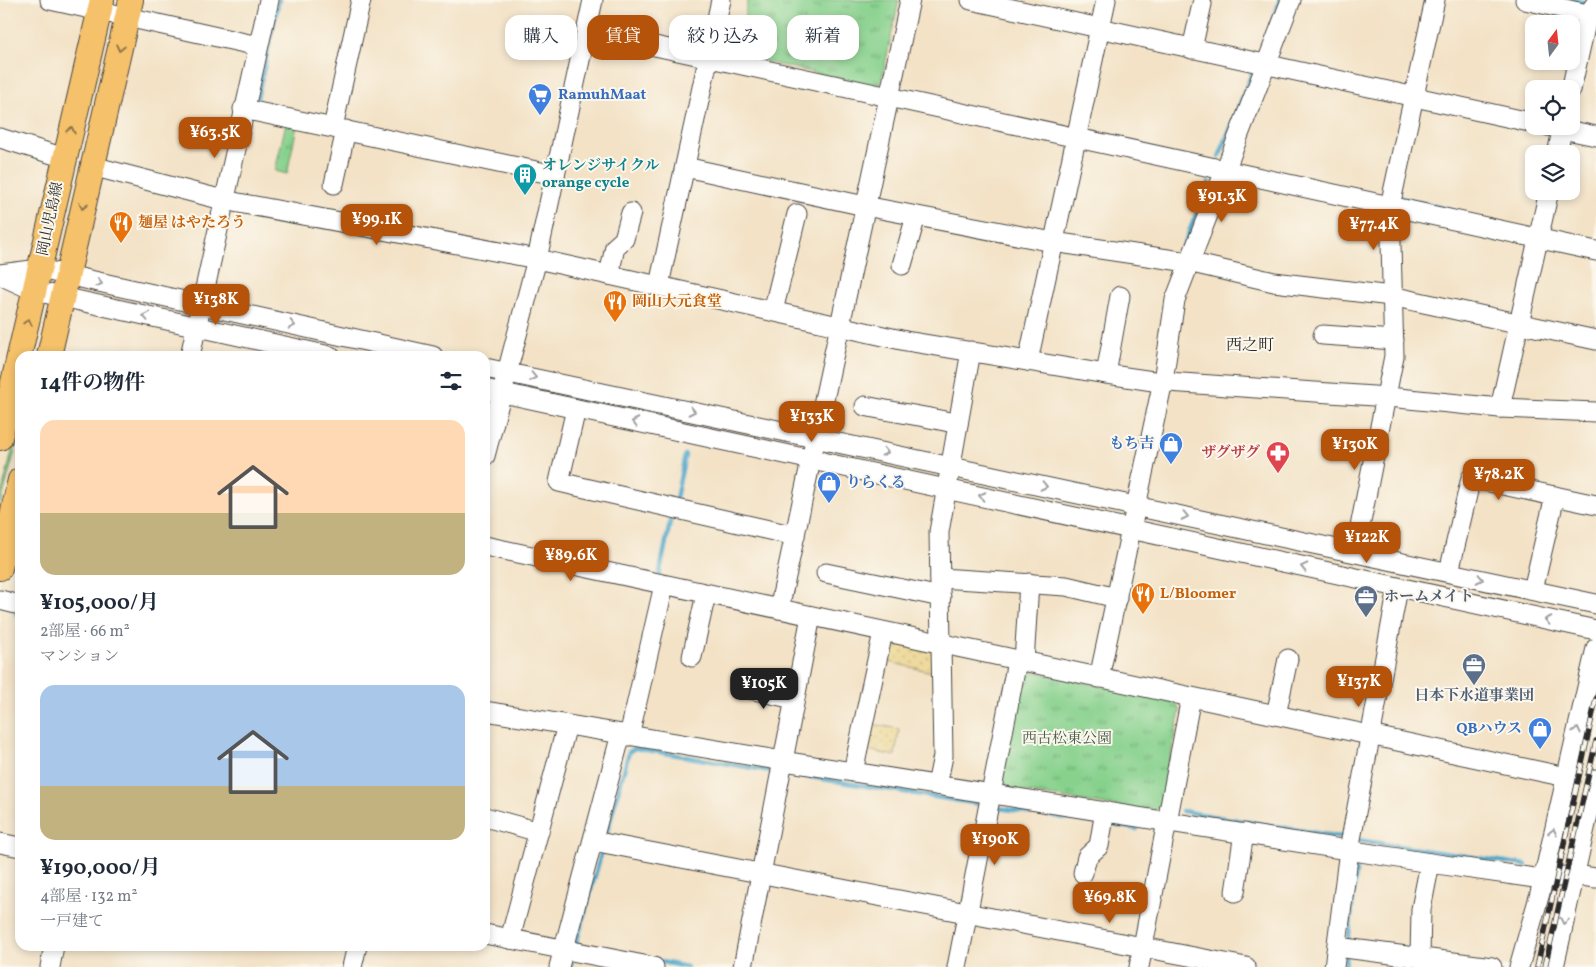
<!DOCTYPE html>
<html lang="ja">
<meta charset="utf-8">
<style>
body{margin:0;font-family:Vollkorn,"Noto Serif JP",serif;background:#f6f6f7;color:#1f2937;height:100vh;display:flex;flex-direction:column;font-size:19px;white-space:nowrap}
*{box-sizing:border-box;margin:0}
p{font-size:16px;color:#747a83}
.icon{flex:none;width:28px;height:28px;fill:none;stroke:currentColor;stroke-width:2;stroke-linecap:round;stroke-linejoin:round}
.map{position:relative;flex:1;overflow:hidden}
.details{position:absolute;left:15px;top:351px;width:475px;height:600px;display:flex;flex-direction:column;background:#fff;border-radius:15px;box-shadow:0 2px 8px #0003}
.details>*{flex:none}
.guide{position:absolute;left:505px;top:15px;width:475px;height:45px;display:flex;gap:10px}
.needle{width:32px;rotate:15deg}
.buttons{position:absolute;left:1525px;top:15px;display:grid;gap:10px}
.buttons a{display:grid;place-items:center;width:55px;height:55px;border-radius:10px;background:#fff;box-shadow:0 2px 8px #0003;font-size:25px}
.price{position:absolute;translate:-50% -42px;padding:0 11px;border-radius:10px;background:#b45309;color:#fff;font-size:16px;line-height:32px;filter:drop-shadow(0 1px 2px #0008)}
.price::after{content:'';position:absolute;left:50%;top:30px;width:15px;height:11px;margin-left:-8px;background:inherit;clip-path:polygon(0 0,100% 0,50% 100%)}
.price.selected{background:#222;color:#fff}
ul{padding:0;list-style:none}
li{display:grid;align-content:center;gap:10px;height:265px;padding:0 25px}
li span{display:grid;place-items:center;height:155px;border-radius:15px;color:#555}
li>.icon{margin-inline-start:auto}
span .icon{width:90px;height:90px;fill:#fffc;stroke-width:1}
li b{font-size:21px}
h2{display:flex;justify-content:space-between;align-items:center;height:60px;padding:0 25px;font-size:21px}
.pill{padding:0 18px;border-radius:15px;background:#fff;box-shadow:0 2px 8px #0003;font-size:18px;line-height:45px}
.pill.selected{background:#b45309;color:#fff}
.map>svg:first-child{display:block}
.grass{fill:url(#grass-tufts);stroke:#597e5c}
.sand{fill:url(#sand-dots);stroke:#8c8264}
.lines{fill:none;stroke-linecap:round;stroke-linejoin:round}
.stream{stroke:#4da8cb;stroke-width:4.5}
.minor-casing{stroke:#494642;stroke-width:21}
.major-casing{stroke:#494642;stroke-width:26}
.minor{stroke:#fff;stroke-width:19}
.major{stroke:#f5c16b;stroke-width:24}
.rail-casing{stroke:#2b2b2b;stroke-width:5.5}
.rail{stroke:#fbf7ec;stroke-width:4;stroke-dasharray:11;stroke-linecap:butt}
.oneway{stroke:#90764b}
.oneway2{stroke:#a0a0a0}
.labels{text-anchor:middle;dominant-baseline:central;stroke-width:4;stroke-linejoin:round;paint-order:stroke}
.shop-label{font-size:15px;font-weight:bold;fill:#366cbe;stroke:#fbf7ec;text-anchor:start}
.culture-label{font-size:15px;font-weight:bold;fill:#0d838f;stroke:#fbf7ec;text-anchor:start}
.street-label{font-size:15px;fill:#2b2b2b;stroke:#fbf7ec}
.food-label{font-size:15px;font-weight:bold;fill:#c56008;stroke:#fbf7ec;text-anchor:start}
.health-label{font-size:15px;font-weight:bold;fill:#be3a42;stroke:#fbf7ec;text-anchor:end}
.service-label{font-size:15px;font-weight:bold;fill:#4e5e75;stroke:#fbf7ec;text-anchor:start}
.park-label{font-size:15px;fill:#475d48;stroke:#fbf7ec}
.neighbourhood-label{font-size:16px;fill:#2b2b2b;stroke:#fbf7ec}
</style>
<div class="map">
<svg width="1596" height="967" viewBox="0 0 1596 967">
<defs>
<pattern id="grass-tufts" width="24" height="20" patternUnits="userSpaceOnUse" patternTransform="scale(1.25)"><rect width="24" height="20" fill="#87d18d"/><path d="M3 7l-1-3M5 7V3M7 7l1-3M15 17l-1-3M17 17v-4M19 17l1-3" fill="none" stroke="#6faa73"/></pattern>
<pattern id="sand-dots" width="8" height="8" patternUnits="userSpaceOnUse" patternTransform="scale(1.25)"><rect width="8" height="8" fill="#eeda9e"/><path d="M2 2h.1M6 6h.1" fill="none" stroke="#cb8" stroke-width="1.8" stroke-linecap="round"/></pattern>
</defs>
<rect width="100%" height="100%" fill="#fbf7ec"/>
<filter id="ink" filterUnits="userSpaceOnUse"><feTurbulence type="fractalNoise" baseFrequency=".02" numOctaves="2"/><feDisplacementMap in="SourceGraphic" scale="10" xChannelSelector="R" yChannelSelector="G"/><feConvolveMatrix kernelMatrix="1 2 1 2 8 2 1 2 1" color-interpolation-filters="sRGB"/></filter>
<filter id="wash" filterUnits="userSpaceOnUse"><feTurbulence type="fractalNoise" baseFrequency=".0096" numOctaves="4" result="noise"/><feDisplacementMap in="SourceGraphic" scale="20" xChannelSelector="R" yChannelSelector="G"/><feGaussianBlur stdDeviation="1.12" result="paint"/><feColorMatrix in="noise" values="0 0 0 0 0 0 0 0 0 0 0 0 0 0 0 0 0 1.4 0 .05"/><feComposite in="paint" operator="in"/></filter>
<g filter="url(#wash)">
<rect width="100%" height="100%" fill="#f3e2c6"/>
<g class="grass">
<polygon points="748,0 899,0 881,83 873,86 736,55"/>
<polygon points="286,123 297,126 287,174 275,171"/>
<polygon points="20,420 20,432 0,507 0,499"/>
<polygon points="1026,670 1175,702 1180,711 1161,805 1153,812 1004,789 997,781 1020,674"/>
</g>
<g class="sand">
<polygon points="888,640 936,651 936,673 881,660"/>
<polygon points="868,723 899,729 895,756 863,749"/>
</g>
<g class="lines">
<g class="stream">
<polyline points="1573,0 1590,4"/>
<polyline points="1271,24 1280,0"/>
<polyline points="256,103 279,0"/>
<polyline points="1219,157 1253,70"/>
<polyline points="1397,197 1450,210"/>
<polyline points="1180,255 1209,182"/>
<polyline points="675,503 685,455"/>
<polyline points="659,576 672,513"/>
<polyline points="16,614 20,615"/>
<polyline points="785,773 985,805"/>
<polyline points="992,807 1098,823"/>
<polyline points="1182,811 1347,838"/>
<polyline points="1108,824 1137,829"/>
<polyline points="605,840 629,752 635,748 777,772"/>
<polyline points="1357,840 1526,865"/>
<polyline points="1348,943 1358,856"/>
<polyline points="575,948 603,847"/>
<polyline points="657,961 687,967"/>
<polyline points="570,967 573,956"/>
<polyline points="1345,967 1347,953"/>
</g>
</g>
</g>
<g filter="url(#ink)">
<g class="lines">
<g class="minor-casing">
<g id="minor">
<polyline points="50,0 258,46"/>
<polyline points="971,0 1534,123"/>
<polyline points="1525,0 1596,16"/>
<polyline points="586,31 1596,251"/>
<polyline points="1192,49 1202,4"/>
<polyline points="1571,90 1588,14 1596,3"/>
<polyline points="243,109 555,175"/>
<polyline points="1548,126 1596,136"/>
<polyline points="333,127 361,0"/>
<polyline points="0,138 65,158"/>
<polyline points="1557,154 1563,126"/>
<polyline points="92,166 223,200 537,259 906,341 1106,374 1153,381 1388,397 1500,408 1596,412"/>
<polyline points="685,167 865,206 1053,242 1188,262 1274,282 1391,296 1596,340"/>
<polyline points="334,184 346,130"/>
<polyline points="902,265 916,216"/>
<polyline points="0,274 40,269 433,356"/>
<polyline points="0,275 35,291 330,356"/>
<polyline points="609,275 615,247 624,239 631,213"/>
<polyline points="659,285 721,0"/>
<polyline points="773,311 797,214"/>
<polyline points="1323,335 1394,340"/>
<polyline points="190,356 269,0"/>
<polyline points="1028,361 1106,0"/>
<polyline points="485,368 1596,604"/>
<polyline points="1106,374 1120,296"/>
<polyline points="485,389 1596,630"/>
<path d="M865 406C897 413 927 416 958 424"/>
<polyline points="1500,408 1549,191"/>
<polyline points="576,409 559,482 795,536"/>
<polyline points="485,456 537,259 593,0"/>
<polyline points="485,546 1566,777"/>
<polyline points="1355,552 1394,356 1390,206 1435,0"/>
<polyline points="1449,572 1471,478 1596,505"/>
<polyline points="826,573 941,597"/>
<polyline points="940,578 1066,586 1117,598"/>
<polyline points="1533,590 1555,496"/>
<polyline points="0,600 20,605"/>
<polyline points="779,609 910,0"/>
<polyline points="692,657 706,594"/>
<polyline points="1024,662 1029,583"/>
<polyline points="1099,678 1163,381 1175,300 1291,0"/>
<polyline points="741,687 794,699"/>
<polyline points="485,711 783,761 1430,863 1542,879 1574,875 1596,878"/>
<polyline points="1276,715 1288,659"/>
<polyline points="629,736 664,585"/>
<polyline points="853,772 883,632"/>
<polyline points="937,785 943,756 939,532 971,351"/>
<polyline points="485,817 539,832"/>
<polyline points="593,841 1246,967"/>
<polyline points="0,843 20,847"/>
<polyline points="1083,873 1087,857 1099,846 1105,811"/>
<polyline points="1235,892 1244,833"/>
<polyline points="485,934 654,967"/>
<polyline points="510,939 567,725"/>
<polyline points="1337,947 1492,967"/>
<polyline points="1420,958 1421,909 1430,863"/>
<polyline points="50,967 54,946"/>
<polyline points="352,967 357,946"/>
<polyline points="559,967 621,734"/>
<polyline points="743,967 811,616"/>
<polyline points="957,967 1017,661"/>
<polyline points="1139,967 1191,697"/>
<polyline points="1334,967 1349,850 1398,588"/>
<polyline points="1519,967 1540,893 1596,648"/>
<polyline points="1554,967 1596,779"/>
</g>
</g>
<g class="major-casing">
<g id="major">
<polyline points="49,356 131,0"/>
<polyline points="0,438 102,0"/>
<polyline points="0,568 20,480"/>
</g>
</g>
<use href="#minor" class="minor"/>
<use href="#major" class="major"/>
<g class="rail-casing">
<g id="rail">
<polyline points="1537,967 1596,699"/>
<polyline points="1545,967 1596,741"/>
</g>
</g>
<use href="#rail" class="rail"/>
</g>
<defs><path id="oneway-chevron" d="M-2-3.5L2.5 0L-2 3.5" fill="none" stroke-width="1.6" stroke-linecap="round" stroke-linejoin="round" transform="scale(1.25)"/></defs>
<g class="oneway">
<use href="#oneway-chevron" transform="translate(120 48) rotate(103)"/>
<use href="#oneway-chevron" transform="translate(71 130) rotate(-77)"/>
<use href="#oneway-chevron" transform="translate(83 206) rotate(103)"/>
<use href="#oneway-chevron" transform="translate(28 322) rotate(-77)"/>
</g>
<g class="oneway2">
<use href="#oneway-chevron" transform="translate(99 283) rotate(14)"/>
<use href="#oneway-chevron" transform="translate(146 316) rotate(-168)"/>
<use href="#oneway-chevron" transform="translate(292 325) rotate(13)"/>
<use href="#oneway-chevron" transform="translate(533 377) rotate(12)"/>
<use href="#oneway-chevron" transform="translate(692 411) rotate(12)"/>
<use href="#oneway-chevron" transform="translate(635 422) rotate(-168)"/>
<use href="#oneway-chevron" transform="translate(885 452) rotate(13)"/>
<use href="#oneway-chevron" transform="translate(1044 486) rotate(12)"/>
<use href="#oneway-chevron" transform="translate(982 496) rotate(-168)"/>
<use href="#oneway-chevron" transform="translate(1185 516) rotate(12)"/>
<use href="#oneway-chevron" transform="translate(1304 567) rotate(-167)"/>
<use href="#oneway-chevron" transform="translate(1480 579) rotate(12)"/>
<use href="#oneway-chevron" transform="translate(1548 620) rotate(-168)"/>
<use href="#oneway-chevron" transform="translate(1577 730) rotate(-77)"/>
<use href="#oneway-chevron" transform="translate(1553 832) rotate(-77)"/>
<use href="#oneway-chevron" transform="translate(1564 921) rotate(102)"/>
</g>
</g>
<defs>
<g id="supermarket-pin" transform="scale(1.25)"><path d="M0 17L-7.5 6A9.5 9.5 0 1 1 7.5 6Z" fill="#3f7fe0" stroke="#fbf7ec"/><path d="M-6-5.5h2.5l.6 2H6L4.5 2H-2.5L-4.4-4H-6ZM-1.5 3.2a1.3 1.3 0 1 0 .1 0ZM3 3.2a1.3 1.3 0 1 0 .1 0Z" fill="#fff"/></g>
<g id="building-pin" transform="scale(1.25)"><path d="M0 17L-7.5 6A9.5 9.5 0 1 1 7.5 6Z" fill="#0f9aa8" stroke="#fbf7ec"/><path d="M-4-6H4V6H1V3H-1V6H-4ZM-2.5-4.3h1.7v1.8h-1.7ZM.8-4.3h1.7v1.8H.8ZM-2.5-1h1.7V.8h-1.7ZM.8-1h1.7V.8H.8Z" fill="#fff"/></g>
<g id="restaurant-pin" transform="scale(1.25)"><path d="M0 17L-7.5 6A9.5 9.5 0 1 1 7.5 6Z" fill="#e8710a" stroke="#fbf7ec"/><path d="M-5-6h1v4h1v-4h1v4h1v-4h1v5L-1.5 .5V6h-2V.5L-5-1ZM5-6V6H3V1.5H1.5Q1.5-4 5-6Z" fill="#fff"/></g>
<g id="shop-pin" transform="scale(1.25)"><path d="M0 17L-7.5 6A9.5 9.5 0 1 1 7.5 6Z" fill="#3f7fe0" stroke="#fbf7ec"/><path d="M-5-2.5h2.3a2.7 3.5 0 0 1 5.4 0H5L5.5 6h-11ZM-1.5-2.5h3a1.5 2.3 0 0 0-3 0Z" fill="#fff"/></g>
<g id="pharmacy-pin" transform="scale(1.25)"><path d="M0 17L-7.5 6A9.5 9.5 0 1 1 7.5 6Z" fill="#e0444e" stroke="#fbf7ec"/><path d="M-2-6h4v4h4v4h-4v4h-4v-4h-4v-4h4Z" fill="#fff"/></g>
<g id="office-pin" transform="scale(1.25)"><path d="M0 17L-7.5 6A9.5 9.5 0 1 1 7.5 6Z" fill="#5c6f8a" stroke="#fbf7ec"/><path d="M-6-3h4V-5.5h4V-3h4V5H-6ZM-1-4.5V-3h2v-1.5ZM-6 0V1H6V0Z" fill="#fff"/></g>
</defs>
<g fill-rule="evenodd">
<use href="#supermarket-pin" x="540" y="95"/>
<use href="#building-pin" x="525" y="175"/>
<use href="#restaurant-pin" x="121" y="223"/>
<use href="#restaurant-pin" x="615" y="302"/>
<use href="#shop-pin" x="1171" y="444"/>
<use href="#pharmacy-pin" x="1278" y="453"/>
<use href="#shop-pin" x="829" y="483"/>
<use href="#restaurant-pin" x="1143" y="594"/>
<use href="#office-pin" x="1366" y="597"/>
<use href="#office-pin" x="1474" y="665"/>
<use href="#shop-pin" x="1540" y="729"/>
</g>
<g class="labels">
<g class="shop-label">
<text x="558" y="95">RamuhMaat</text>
<text x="1154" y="444" text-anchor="end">もち吉</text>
<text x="846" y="483">りらくる</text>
<text x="1522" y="729" text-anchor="end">QBハウス</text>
</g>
<g class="culture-label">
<text x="542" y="166">オレンジサイクル<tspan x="542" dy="17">orange cycle</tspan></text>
</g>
<g class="street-label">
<text transform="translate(51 219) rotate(-78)">岡山児島線</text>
</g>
<g class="food-label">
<text x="138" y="223">麺屋 はやたろう</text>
<text x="632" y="302">岡山大元食堂</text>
<text x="1160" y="594">L/Bloomer</text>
</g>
<g class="health-label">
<text x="1260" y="453">ザグザグ</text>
</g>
<g class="service-label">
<text x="1384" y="597">ホームメイト</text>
<text x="1474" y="696" text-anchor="middle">日本下水道事業団</text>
</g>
<g class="park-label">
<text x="1067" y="739">西古松東公園</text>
</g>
<g class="neighbourhood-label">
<text x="1250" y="346">西之町</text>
</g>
</g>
</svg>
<div class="buttons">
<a><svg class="needle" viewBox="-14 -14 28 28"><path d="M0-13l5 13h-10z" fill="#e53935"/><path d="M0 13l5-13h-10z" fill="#747a83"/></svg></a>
<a><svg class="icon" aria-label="locate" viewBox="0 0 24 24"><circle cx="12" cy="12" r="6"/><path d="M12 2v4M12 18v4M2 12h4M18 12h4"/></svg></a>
<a><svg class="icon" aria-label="layers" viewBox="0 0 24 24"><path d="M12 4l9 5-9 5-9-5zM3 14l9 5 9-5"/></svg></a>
</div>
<b class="price" style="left:215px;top:159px">¥63.5K</b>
<b class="price" style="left:1222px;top:223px">¥91.3K</b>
<b class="price" style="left:377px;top:246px">¥99.1K</b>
<b class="price" style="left:1374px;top:251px">¥77.4K</b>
<b class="price" style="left:216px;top:326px">¥138K</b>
<b class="price" style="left:812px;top:443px">¥133K</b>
<b class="price" style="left:1355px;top:471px">¥130K</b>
<b class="price" style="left:1499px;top:501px">¥78.2K</b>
<b class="price" style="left:1367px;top:564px">¥122K</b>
<b class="price" style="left:571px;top:582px">¥89.6K</b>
<b class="price" style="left:1359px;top:708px">¥137K</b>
<b class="price selected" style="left:764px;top:710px">¥105K</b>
<b class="price" style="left:995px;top:866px">¥190K</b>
<b class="price" style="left:1110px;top:924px">¥69.8K</b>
<div class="guide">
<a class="pill">購入</a>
<a class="pill selected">賃貸</a>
<a class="pill">絞り込み</a>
<a class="pill">新着</a>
</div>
<section class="details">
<h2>14件の物件<svg class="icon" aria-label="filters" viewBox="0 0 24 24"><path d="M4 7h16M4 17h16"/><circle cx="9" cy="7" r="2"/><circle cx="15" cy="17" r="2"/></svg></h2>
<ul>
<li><span style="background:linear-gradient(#ffd9b3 60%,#c2b280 0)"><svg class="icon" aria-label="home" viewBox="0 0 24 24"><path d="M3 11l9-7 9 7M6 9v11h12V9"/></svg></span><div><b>¥105,000/月</b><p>2部屋 · 66 m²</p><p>マンション</p></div></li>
<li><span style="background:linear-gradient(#a9c7e8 65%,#c2b280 0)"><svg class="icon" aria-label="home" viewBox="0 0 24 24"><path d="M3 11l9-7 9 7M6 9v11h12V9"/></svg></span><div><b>¥190,000/月</b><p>4部屋 · 132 m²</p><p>一戸建て</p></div></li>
</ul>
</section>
</div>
